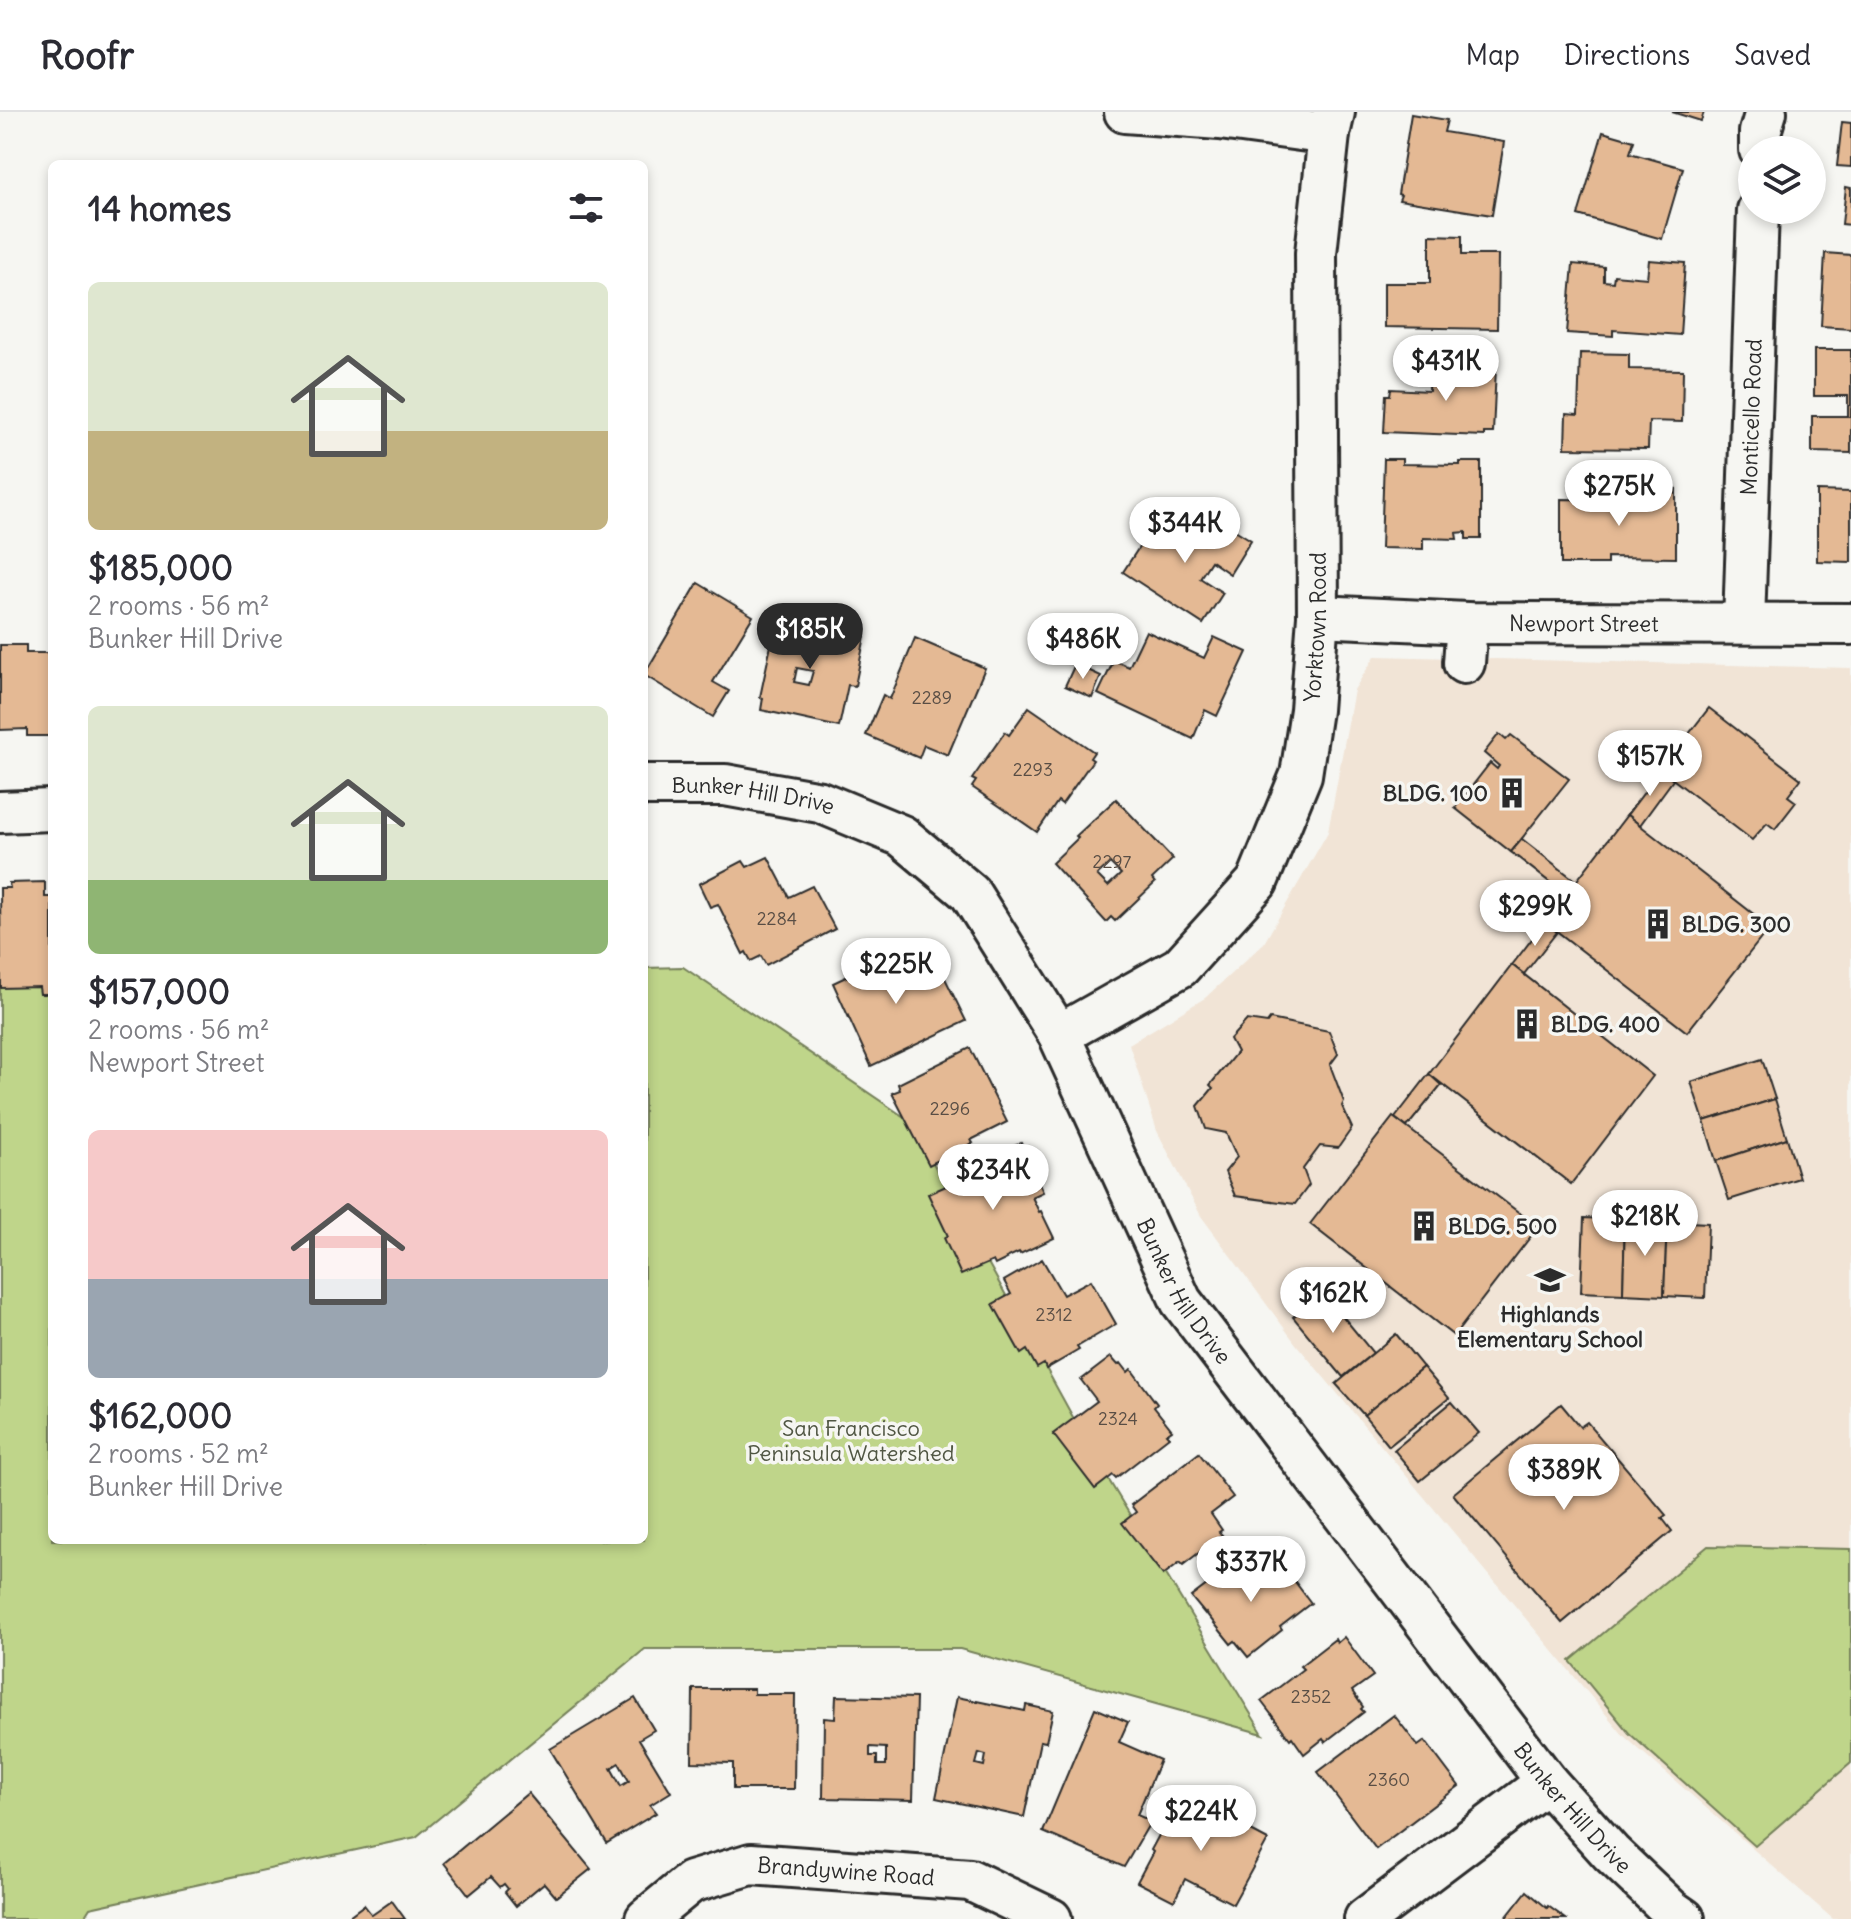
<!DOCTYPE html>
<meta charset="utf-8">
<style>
body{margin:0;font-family:Delius,sans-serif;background:#f7f7f7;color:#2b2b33;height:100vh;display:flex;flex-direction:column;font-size:30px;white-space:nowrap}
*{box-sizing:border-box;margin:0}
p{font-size:26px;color:#7c7c81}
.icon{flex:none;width:44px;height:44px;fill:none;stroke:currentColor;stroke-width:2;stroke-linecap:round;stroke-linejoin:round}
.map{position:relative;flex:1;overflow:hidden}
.side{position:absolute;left:48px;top:48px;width:600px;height:1384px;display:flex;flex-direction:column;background:#fff;border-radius:12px;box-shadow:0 4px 12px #0003}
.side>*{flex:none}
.controls{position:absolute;left:1738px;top:24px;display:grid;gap:16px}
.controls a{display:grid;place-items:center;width:88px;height:88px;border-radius:50%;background:#fff;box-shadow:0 4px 12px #0003;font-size:40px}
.price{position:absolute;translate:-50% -68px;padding:0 18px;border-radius:28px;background:#fff;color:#222;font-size:26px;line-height:52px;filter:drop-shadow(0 2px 4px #0008)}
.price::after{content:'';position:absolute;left:50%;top:48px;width:24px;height:18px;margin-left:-12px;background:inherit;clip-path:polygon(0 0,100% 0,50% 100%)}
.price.selected{background:#2b2b2b;color:#fff}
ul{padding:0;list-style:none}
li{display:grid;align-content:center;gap:16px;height:424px;padding:0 40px}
li span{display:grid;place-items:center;height:248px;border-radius:12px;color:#555}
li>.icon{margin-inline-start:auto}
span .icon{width:144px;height:144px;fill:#fffc;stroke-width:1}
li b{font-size:34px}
h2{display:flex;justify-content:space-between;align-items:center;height:96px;padding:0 40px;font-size:34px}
header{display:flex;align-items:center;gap:48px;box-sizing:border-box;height:112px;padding:0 40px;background:#fff;border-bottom:2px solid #e1e1e2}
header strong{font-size:38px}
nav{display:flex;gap:44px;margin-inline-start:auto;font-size:28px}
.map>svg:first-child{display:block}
.built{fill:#f1e4d6}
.green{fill:#bfd58a;stroke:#75805a;stroke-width:2}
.building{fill:#e4b994;stroke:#2b2b2b;stroke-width:2;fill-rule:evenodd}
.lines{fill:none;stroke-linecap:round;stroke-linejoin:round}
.minor-casing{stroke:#2b2b2b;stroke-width:46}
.minor{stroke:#f6f6f2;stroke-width:40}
.labels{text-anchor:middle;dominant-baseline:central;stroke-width:7;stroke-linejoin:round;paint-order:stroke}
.number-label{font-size:18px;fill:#594e45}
.street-label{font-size:22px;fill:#2b2b2b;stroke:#f6f6f2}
.poi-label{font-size:22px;font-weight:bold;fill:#2b2b2b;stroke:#f6f6f2;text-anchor:start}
.park-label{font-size:22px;fill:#505643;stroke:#f6f6f2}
</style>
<header>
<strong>Roofr</strong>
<nav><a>Map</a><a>Directions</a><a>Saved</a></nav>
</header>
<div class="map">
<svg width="1851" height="1807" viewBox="0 0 1851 1807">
<rect width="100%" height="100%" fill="#f6f6f2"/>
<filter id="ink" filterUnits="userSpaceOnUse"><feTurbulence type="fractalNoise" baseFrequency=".0125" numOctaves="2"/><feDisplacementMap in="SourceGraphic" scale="16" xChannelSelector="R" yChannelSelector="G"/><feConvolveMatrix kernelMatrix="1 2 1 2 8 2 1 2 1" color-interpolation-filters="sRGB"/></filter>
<g filter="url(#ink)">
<polygon class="built" points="1375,544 1851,556 1851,1807 1833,1807 1624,1624 1296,1232 1201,1104 1157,1019 1129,932 1205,886 1264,831 1328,720 1354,578"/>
<g class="green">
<polygon points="683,855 910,1009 1096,1347 1263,1622 960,1537 645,1537 416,1725 90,1796 83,1807 0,1807 0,875 52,874 52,1428 644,1428 644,856"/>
<polygon points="1708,1434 1851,1437 1851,1651 1755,1734 1629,1621 1570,1549"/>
</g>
<g class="building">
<polygon points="1672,0 1704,0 1701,9"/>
<polygon points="1411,2 1447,8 1444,20 1504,30 1492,103 1399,88 1401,83 1398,82"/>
<polygon points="1842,10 1851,11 1851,55 1837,54"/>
<polygon points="1603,20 1634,29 1630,41 1683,56 1662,127 1578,103"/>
<polygon points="1846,75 1851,76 1851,113 1842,112"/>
<polygon points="1430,123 1462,124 1462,143 1498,143 1497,217 1384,215 1384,171 1430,171"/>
<polygon points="1825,141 1851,143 1851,216 1821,214"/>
<polygon points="1649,148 1685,151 1680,223 1613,218 1613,224 1567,221 1573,152 1604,155 1604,169 1613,170 1614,163 1647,166"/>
<polygon points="1814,238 1851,238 1851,341 1812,340 1812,304 1848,304 1848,284 1814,284"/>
<polygon points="1580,241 1629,242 1629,257 1683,258 1682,310 1649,309 1648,337 1565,336 1566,302 1578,303"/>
<polygon points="1430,252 1496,255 1493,321 1484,321 1484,324 1384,320 1386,283 1390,283 1391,277 1429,279"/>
<polygon points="1384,347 1402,347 1402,352 1460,353 1460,350 1481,350 1481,427 1466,427 1466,420 1456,421 1457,427 1423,426 1423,437 1381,436"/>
<polygon points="1639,376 1676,376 1676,446 1607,445 1607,452 1561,452 1561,387 1634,388 1634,391 1639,391"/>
<polygon points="1817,379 1851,380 1851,450 1817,449"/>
<polygon points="1160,403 1203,432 1219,408 1251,428 1230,462 1211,449 1200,466 1223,481 1203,512 1123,460"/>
<polygon points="698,471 753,504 713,570 729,579 713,605 644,563"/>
<path d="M777 505 865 524 855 574 848 573 839 615 761 598 763 586 760 585ZM797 556 813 559 809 573 794 570Z"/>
<polygon points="1146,519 1204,546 1214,525 1247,540 1217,604 1205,598 1193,627 1098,582 1114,548 1129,555"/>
<polygon points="915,526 985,556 948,643 924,633 919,646 866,623 883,583 890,587"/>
<polygon points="0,533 26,533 26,541 51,541 52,624 27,624 27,617 0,618"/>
<polygon points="1075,552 1101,564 1092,586 1065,574"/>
<polygon points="1029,595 1094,640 1090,646 1093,648 1062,692 1058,689 1037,720 972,675 976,669 972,667 1005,620 1009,623"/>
<polygon points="1709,596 1801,667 1788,684 1796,690 1775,717 1767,711 1752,728 1661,658"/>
<polygon points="1499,622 1506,628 1511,623 1569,667 1511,740 1455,696 1490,651 1497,657 1499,654 1484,641"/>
<polygon points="1661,658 1673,668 1640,713 1627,703"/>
<path d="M1116 687 1173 747 1152 767 1155 771 1115 809 1111 805 1106 810 1052 751 1078 726 1076 724ZM1110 751 1121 762 1108 774 1097 763Z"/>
<polygon points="1627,703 1770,815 1687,920 1545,810"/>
<polygon points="1522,727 1577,770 1566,783 1511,740"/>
<polygon points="768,745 789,785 812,774 835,817 766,853 761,844 751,849 746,840 743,842 718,792 710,795 699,772 743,749 747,755"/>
<polygon points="45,770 45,785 52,785 52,882 40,882 39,875 1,876 0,776 10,776 9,771"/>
<polygon points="1545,810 1557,820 1524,862 1512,853"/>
<polygon points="898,834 917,875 943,862 966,909 871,954 833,871 865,856 862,851"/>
<polygon points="1512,853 1653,964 1571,1072 1429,962"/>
<polygon points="1270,907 1329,919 1338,942 1330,953 1344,990 1342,994 1352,1016 1338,1036 1320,1034 1303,1057 1309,1073 1295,1092 1235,1084 1225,1060 1237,1045 1226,1021 1206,1017 1198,994 1213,976 1210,973 1237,940 1230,927 1247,908 1267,911"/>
<polygon points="970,936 1007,1010 971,1028 973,1031 929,1053 892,981 900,978 898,972"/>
<polygon points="1762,947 1775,987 1704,1009 1691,970"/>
<polygon points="1429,962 1441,973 1407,1015 1395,1006"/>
<polygon points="1775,987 1787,1026 1716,1049 1704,1009"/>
<polygon points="1393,1005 1538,1115 1454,1224 1310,1112"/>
<polygon points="1787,1026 1799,1066 1729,1088 1716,1049"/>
<polygon points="1021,1031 1043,1080 1032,1085 1039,1100 1041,1099 1054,1126 1020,1142 1019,1140 1006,1146 1007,1147 995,1153 993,1149 961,1163 944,1126 948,1124 928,1082 982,1058 978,1050"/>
<polygon points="1584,1106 1625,1108 1623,1182 1581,1180"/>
<polygon points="1625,1108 1667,1109 1664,1184 1623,1182"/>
<polygon points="1667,1109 1708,1111 1705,1186 1664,1184"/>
<polygon points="1042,1147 1063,1183 1091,1168 1116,1212 1077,1235 1079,1238 1046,1257 1044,1252 1037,1256 1027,1238 1021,1242 993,1192 1011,1182 1004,1169"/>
<polygon points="1323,1180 1373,1241 1343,1265 1293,1205"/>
<polygon points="1396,1222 1423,1255 1364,1303 1336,1272"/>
<polygon points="1111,1245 1118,1253 1121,1251 1128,1260 1131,1257 1157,1292 1154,1295 1172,1318 1166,1322 1169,1325 1116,1366 1113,1363 1095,1377 1053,1322 1097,1289 1081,1268"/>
<polygon points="1423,1255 1449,1286 1389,1334 1364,1303"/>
<polygon points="1452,1290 1479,1321 1420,1369 1394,1338"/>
<polygon points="1561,1292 1580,1315 1587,1310 1666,1403 1662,1406 1672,1419 1562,1511 1453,1382"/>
<polygon points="1199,1341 1233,1385 1211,1402 1222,1418 1219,1420 1222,1423 1183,1453 1180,1450 1163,1463 1122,1411 1136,1400 1131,1393"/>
<polygon points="1245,1444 1261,1465 1280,1450 1311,1491 1280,1515 1282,1518 1248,1545 1235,1529 1231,1532 1206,1501 1205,1502 1191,1485"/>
<polygon points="1344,1525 1373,1564 1352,1579 1363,1595 1361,1597 1364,1600 1325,1630 1323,1627 1304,1642 1292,1625 1290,1627 1261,1589 1303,1557 1300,1554 1335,1527 1337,1531"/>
<polygon points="693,1577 754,1577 754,1582 795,1582 794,1677 733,1677 733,1651 692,1650"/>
<path d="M836 1584 916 1586 913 1688 823 1686 824 1606 835 1607ZM870 1635 886 1636V1653H877V1644H870Z"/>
<path d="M957 1585 1025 1599 1026 1593 1053 1599 1046 1630 1040 1629 1024 1705 936 1686ZM979 1641 986 1643 984 1654 976 1652Z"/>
<path d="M635 1586 654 1618 639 1627 671 1680 650 1693 656 1701 607 1731 550 1637ZM619 1651 629 1669 621 1674 611 1656Z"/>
<polygon points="1095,1596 1128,1610 1119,1630 1160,1648 1137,1703 1151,1709 1124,1755 1043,1720"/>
<polygon points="1394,1603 1418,1634 1425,1629 1459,1674 1376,1737 1318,1660"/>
<polygon points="528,1681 591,1757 556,1785 544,1771 516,1794 505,1780 508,1777 504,1772 500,1775 491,1765 469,1783 444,1751"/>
<polygon points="1181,1682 1268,1728 1233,1792 1185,1767 1174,1789 1137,1770 1153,1740 1151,1738"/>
<polygon points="1527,1779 1547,1796 1548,1794 1566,1807 1505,1807"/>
<polygon points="392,1789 405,1807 345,1807 364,1793 372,1803"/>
</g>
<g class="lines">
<g class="minor-casing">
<g id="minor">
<polyline points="1125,0 1220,7 1329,22"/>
<polyline points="1760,38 1760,20 1766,0"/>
<path id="s1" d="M1318 504 1467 511 1851 512"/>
<path id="s2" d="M1744 511 1758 98"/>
<polyline points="1464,551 1467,511"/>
<path id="s3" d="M644 673H725L820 690 902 724 970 781 1059 923 1181 1189 1547 1670 1611 1741 1671 1798 1684 1807"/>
<polyline points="0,700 52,698"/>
<path id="s4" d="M1059 923 1180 855 1257 770 1301 663 1311 598 1318 504 1316 141 1329 22 1334 0"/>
<path id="s5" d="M646 1807 691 1770 751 1752 970 1768 1051 1807"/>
<polyline points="1365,1807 1547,1670"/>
</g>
</g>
<use href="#minor" class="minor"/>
</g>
</g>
<defs>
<g id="building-bare" transform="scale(2.4)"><path d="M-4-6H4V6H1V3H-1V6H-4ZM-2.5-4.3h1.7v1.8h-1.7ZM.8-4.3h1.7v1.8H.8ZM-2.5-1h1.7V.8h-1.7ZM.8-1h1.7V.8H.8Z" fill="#2b2b2b" stroke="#f6f6f2" stroke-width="2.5" paint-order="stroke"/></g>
<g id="school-bare" transform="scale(2.4)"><path d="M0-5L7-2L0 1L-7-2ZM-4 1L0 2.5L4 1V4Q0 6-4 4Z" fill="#2b2b2b" stroke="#f6f6f2" stroke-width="2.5" paint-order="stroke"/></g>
</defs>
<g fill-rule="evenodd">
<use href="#building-bare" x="1512" y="681"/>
<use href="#building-bare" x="1658" y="812"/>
<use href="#building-bare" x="1527" y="912"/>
<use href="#building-bare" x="1424" y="1114"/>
<use href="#school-bare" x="1550" y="1168"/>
</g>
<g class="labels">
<g class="number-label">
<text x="932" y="585">2289</text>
<text x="1033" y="657">2293</text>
<text x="1112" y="749">2297</text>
<text x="777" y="806">2284</text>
<text x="950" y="996">2296</text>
<text x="1054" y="1202">2312</text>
<text x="1118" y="1306">2324</text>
<text x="1311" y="1584">2352</text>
<text x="1389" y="1667">2360</text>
</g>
<g class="street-label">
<text stroke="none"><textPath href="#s2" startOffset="206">Monticello Road</textPath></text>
<text stroke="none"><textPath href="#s1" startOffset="266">Newport Street</textPath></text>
<text stroke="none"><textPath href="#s4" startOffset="518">Yorktown Road</textPath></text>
<text stroke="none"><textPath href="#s3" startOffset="110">Bunker Hill Drive</textPath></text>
<text stroke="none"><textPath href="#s3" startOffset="808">Bunker Hill Drive</textPath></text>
<text stroke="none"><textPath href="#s3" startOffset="1456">Bunker Hill Drive</textPath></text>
<text stroke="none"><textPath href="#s5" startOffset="216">Brandywine Road</textPath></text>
</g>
<g class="poi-label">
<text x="1488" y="681" text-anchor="end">BLDG. 100</text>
<text x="1682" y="812">BLDG. 300</text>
<text x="1551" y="912">BLDG. 400</text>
<text x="1448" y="1114">BLDG. 500</text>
<text x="1550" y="1202" text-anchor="middle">Highlands<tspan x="1550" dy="25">Elementary School</tspan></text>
</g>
<g class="park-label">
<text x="851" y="1316">San Francisco<tspan x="851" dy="25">Peninsula Watershed</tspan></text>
</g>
</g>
</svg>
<div class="controls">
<a><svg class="icon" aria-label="layers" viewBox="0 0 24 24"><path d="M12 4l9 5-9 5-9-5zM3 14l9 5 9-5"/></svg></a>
</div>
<b class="price" style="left:1446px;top:291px">$431K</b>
<b class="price" style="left:1619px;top:416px">$275K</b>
<b class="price" style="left:1185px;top:453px">$344K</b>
<b class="price selected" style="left:810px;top:559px">$185K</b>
<b class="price" style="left:1083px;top:569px">$486K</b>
<b class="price" style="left:1650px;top:686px">$157K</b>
<b class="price" style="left:1535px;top:836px">$299K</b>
<b class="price" style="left:896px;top:894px">$225K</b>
<b class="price" style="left:993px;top:1100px">$234K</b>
<b class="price" style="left:1645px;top:1146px">$218K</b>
<b class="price" style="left:1333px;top:1223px">$162K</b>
<b class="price" style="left:1564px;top:1400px">$389K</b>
<b class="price" style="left:1251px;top:1492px">$337K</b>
<b class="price" style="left:1201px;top:1741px">$224K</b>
<section class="side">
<h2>14 homes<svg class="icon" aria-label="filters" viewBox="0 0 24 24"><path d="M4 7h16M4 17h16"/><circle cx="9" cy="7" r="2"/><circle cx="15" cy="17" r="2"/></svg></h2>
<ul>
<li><span style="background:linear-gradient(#dfe7d0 60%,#c2b280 0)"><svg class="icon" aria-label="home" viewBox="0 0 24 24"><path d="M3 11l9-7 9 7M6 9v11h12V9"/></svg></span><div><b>$185,000</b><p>2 rooms · 56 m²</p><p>Bunker Hill Drive</p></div></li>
<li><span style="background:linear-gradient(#dfe7d0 70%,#8fb573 0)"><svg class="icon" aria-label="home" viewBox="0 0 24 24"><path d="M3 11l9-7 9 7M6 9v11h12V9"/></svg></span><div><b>$157,000</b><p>2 rooms · 56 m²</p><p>Newport Street</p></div></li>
<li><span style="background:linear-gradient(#f6c9c9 60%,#9aa5b1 0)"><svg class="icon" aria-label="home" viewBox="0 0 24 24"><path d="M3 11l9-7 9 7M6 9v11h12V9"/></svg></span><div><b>$162,000</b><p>2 rooms · 52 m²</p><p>Bunker Hill Drive</p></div></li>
</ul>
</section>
</div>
